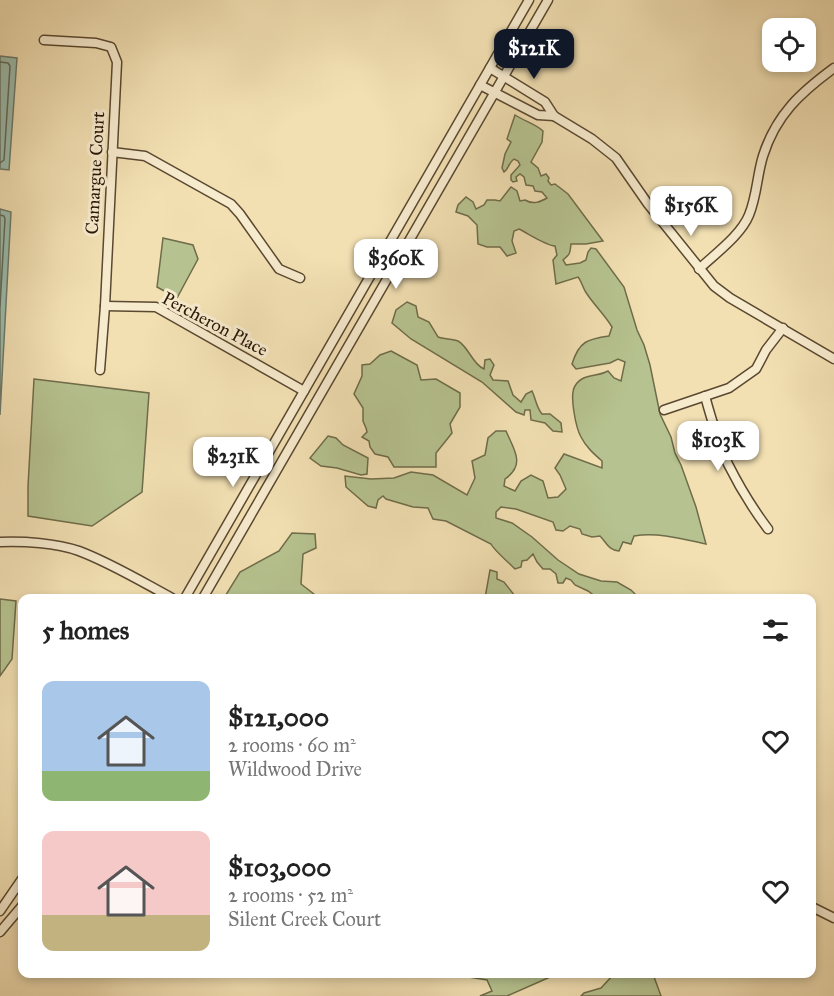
<!DOCTYPE html>
<meta charset="utf-8">
<style>
body{margin:0;font-family:"IM FELL Great Primer",serif;background:#f2f2f2;color:#222;height:100vh;display:flex;flex-direction:column;font-size:22px;white-space:nowrap}
*{box-sizing:border-box;margin:0}
p{font-size:20px;color:#767676}
.icon{flex:none;width:33px;height:33px;fill:none;stroke:currentColor;stroke-width:2;stroke-linecap:round;stroke-linejoin:round}
.map{position:relative;flex:1;overflow:hidden}
.sheet{position:absolute;left:18px;top:594px;width:798px;height:384px;display:flex;flex-direction:column;background:#fff;border-radius:12px;box-shadow:0 3px 9px #0003}
.sheet>*{flex:none}
.buttons{position:absolute;left:762px;top:18px;display:grid;gap:12px}
.buttons a{display:grid;place-items:center;width:54px;height:54px;border-radius:12px;background:#fff;box-shadow:0 3px 9px #0003;font-size:30px}
.price{position:absolute;translate:-50% -51px;padding:0 14px;border-radius:12px;background:#fff;color:#222;font-size:20px;line-height:39px;filter:drop-shadow(0 2px 3px #0008)}
.price::after{content:'';position:absolute;left:50%;top:36px;width:18px;height:14px;margin-left:-9px;background:inherit;clip-path:polygon(0 0,100% 0,50% 100%)}
.price.active{background:#111827;color:#fff}
ul{padding:0;list-style:none}
li{display:flex;align-items:center;gap:18px;height:150px;padding:0 24px}
li span{display:grid;place-items:center;flex:none;width:168px;height:120px;border-radius:12px;color:#555}
li>.icon{margin-inline-start:auto}
span .icon{width:72px;height:72px;fill:#fffc;stroke-width:1}
li b{font-size:26px}
h2{display:flex;justify-content:space-between;align-items:center;height:72px;padding:0 24px;font-size:26px}
.map>svg:first-child{display:block}
.green{fill:#b6c390;stroke:#6f6c4a;stroke-width:1.5}
.water{fill:#9bbdae;stroke:#6d7a6a;stroke-width:1.5}
.lines{fill:none;stroke-linecap:round;stroke-linejoin:round}
.shore{stroke:#626a5a;stroke-width:1.5}
.minor-casing{stroke:#5a4830;stroke-width:11}
.minor{stroke:#f7ebce;stroke-width:8}
.labels{text-anchor:middle;dominant-baseline:central;stroke-width:6;stroke-linejoin:round;paint-order:stroke}
.street-label{font-size:18px;fill:#281605;stroke:#f7ebce}
</style>
<div class="map">
<svg width="834" height="996" viewBox="0 0 834 996">
<rect width="100%" height="100%" fill="#f2e0b3"/>
<filter id="stains"><feTurbulence type="fractalNoise" baseFrequency=".00333" numOctaves="4"/><feColorMatrix values="0 0 0 0 .2 0 0 0 0 .09 0 0 0 0 .02 0 0 0 .5 -.17"/></filter>
<radialGradient id="worn" r=".72"><stop offset=".6" stop-color="#630" stop-opacity="0"/><stop offset="1" stop-color="#630" stop-opacity=".3"/></radialGradient>
<g class="green">
<path d="M515 115C524 121 536 124 543 131L542 142 531 162 538 168 541 176 546 174 549 178 548 181 551 185 555 184 568 194 603 241 586 244H571C570 254 570 254 563 260L566 265 580 263 586 260 588 252 591 248 596 249 624 287 637 330 644 345 650 365 660 414 671 437 675 453 681 465 696 507 706 544C683 539 658 532 634 536L631 544 623 542 619 551C608 550 607 543 600 536L592 537 582 534 580 529 570 526 563 531 556 530 553 522 516 509 501 507 496 512V518L512 523 532 537 558 560 579 574 601 581 617 582 631 590 639 598 596 597 588 591 575 585 571 580 566 578 563 583H558L556 574 550 569H543L537 562 533 554 527 560 522 561 521 567 515 569C508 562 494 550 491 544L446 521 433 519 428 508 413 507 386 499 383 496 378 500 376 508 368 506 346 487 345 476 371 479 394 478 411 472 433 475 467 495 475 478 472 461 485 455 488 438 496 431H506C514 450 526 464 505 479L504 486 515 491 521 481 531 475 543 481 548 498 558 497 566 489 560 475 555 468 564 454 602 468V461C594 454 586 447 581 437 576 428 569 395 575 386 582 373 598 377 608 371L614 378 621 381 625 362 618 359 610 363 576 369 572 364C579 341 588 339 609 336L612 327C605 315 595 306 587 294 583 289 582 282 578 277L556 284 553 260 557 255 555 246C545 245 529 234 519 229L514 231 512 241 516 253 507 256 500 247H487L478 244 477 225 468 216 456 212 458 205 466 197 473 202 476 209 484 205 487 200H495L500 201 511 187 517 191 520 201 525 200C533 205 540 202 547 198L542 192 535 191 533 186 526 185 524 177 520 174 516 177 517 181 513 182 511 180V175L520 165 518 161 514 159C508 163 509 169 504 172L502 168 505 154 511 142 507 139Z"/>
<polygon points="163,238 193,245 198,259 177,298 157,287"/>
<path d="M407 302 416 306 418 317 429 322 438 337C444 339 453 339 458 341 469 347 472 364 484 369L485 360 490 359 494 365 490 375 493 380 508 381 513 395 521 402 526 394 532 391C536 399 536 407 542 414H550L561 423 562 432 553 431 545 423 531 420 530 410H525L524 415 516 412 482 382 411 339 392 323 396 310Z"/>
<polygon points="391,351 417,365 421,380 436,379 460,393 460,407 450,424 452,433 436,453 436,467 394,467 388,457 375,454 370,447 369,441 362,437 367,432 366,428 363,421 363,408 354,394 362,376 362,365 370,364 380,355"/>
<polygon points="34,379 149,393 142,492 92,526 28,516 28,486"/>
<polygon points="328,436 336,438 343,445 368,458 367,474 361,475 337,468 321,466 310,458"/>
<polygon points="292,533 315,534 316,548 303,554 301,584 319,598 224,598 240,572 279,551"/>
<polygon points="490,570 497,572 497,579 504,582 515,596 514,598 485,598"/>
<polygon points="0,599 16,601 12,659 0,676"/>
<polygon points="450,974 557,974 507,996 480,996 492,991 487,980"/>
<polygon points="614,974 653,974 661,996 581,996 584,993 601,988"/>
</g>
<g class="water">
<polygon points="0,56 17,58 9,170 0,169"/>
<polygon points="0,209 11,212 0,415"/>
</g>
<g class="lines">
<g class="shore">
<polyline points="0,62 8,63 10,66 4,160 0,163"/>
<polyline points="0,215 4,216 5,219 0,306"/>
</g>
<g class="minor-casing">
<g id="minor">
<polyline points="44,40 96,43 111,47 117,62 105,306 100,370"/>
<polyline points="490,68 545,102 554,116 592,139 616,158 648,204 714,286 730,298 834,359"/>
<polyline points="480,85 538,115 554,116"/>
<polyline points="112,152 145,156 231,204 240,214 279,269 300,278"/>
<path d="M699 269C715 254 741 235 749 215 757 196 757 175 763 156 776 115 800 93 834 68"/>
<polyline points="105,306 156,307 304,391"/>
<path d="M705 396C711 418 718 442 728 464 739 486 753 509 768 529"/>
<polyline points="664,410 729,388 756,369 766,350 783,328"/>
<path d="M0 542C24 541 56 543 79 551 111 563 142 582 172 598"/>
<polyline points="185,598 529,0"/>
<polyline points="203,598 548,0"/>
<polyline points="812,907 834,918"/>
<polyline points="0,911 22,879"/>
<polyline points="0,932 22,906"/>
</g>
</g>
<use href="#minor" class="minor"/>
</g>
<g class="labels">
<g class="street-label">
<text transform="translate(95 173) rotate(-87)">Camargue Court</text>
<text transform="translate(215 324) rotate(28)">Percheron Place</text>
</g>
</g>
<rect width="100%" height="100%" filter="url(#stains)"/>
<rect width="100%" height="100%" fill="url(#worn)"/>
</svg>
<div class="buttons">
<a><svg class="icon" aria-label="locate" viewBox="0 0 24 24"><circle cx="12" cy="12" r="6"/><path d="M12 2v4M12 18v4M2 12h4M18 12h4"/></svg></a>
</div>
<b class="price active" style="left:534px;top:80px">$121K</b>
<b class="price" style="left:691px;top:237px">$156K</b>
<b class="price" style="left:396px;top:290px">$360K</b>
<b class="price" style="left:718px;top:472px">$103K</b>
<b class="price" style="left:233px;top:488px">$231K</b>
<section class="sheet">
<h2>5 homes<svg class="icon" aria-label="filters" viewBox="0 0 24 24"><path d="M4 7h16M4 17h16"/><circle cx="9" cy="7" r="2"/><circle cx="15" cy="17" r="2"/></svg></h2>
<ul>
<li><span style="background:linear-gradient(#a9c7e8 75%,#8fb573 0)"><svg class="icon" aria-label="home" viewBox="0 0 24 24"><path d="M3 11l9-7 9 7M6 9v11h12V9"/></svg></span><div><b>$121,000</b><p>2 rooms · 60 m²</p><p>Wildwood Drive</p></div><svg class="icon" aria-label="heart" viewBox="0 0 24 24"><path d="M12 20l-8-8c-3-5 5-10 8-4 3-6 11-1 8 4z"/></svg></li>
<li><span style="background:linear-gradient(#f6c9c9 70%,#c2b280 0)"><svg class="icon" aria-label="home" viewBox="0 0 24 24"><path d="M3 11l9-7 9 7M6 9v11h12V9"/></svg></span><div><b>$103,000</b><p>2 rooms · 52 m²</p><p>Silent Creek Court</p></div><svg class="icon" aria-label="heart" viewBox="0 0 24 24"><path d="M12 20l-8-8c-3-5 5-10 8-4 3-6 11-1 8 4z"/></svg></li>
</ul>
</section>
</div>
